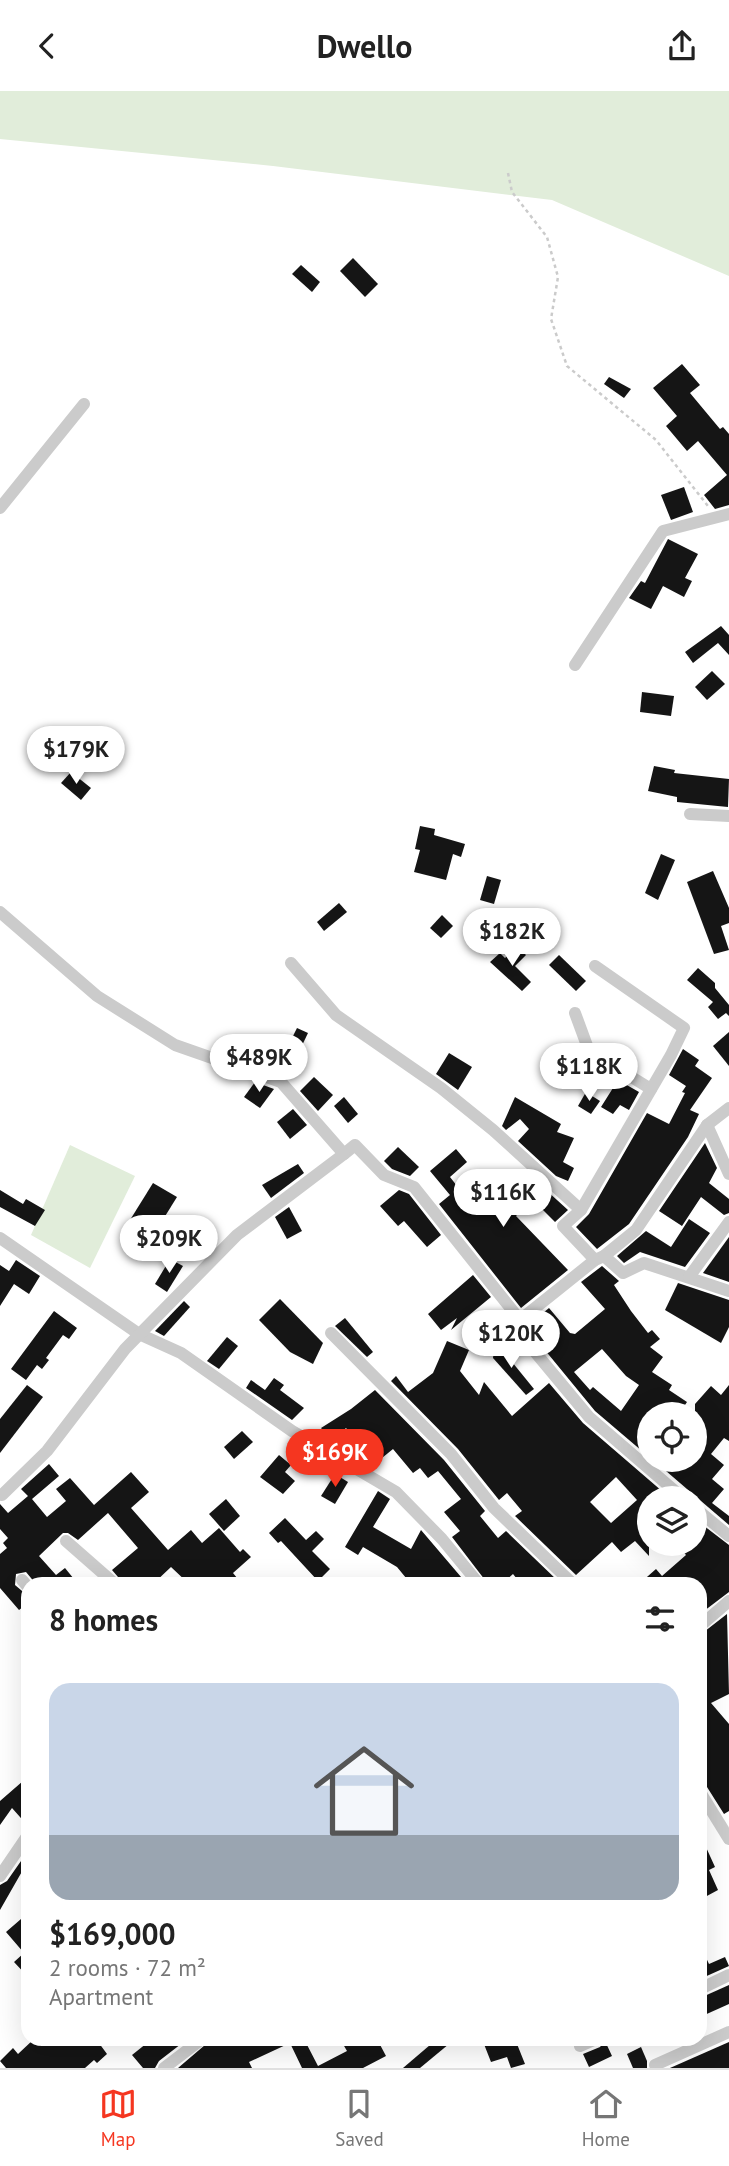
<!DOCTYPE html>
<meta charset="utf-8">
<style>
body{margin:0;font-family:"PT Sans",sans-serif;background:#f6f6f6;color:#222;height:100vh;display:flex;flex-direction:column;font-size:26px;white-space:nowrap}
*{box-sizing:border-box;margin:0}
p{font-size:23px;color:#767676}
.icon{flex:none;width:38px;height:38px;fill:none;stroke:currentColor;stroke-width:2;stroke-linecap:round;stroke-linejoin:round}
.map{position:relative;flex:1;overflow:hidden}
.side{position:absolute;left:21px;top:1486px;width:686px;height:469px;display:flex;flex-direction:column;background:#fff;border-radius:21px;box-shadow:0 7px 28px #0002}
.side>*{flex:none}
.controls{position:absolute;left:637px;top:1311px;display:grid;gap:14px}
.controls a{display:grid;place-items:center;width:70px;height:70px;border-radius:50%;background:#fff;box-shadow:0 7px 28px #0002;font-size:35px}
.price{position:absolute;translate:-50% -60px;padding:0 16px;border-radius:24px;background:#fff;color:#222;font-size:23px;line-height:46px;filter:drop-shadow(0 2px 4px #0008)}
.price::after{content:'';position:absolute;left:50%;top:42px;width:21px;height:16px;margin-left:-10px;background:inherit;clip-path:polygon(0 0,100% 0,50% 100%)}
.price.selected{background:#f53620;color:#fff}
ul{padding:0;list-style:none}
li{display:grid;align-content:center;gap:14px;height:371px;padding:0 28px}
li+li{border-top:2px solid #e0e0e0}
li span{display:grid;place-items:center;height:217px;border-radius:21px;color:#555}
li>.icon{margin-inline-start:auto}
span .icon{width:126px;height:126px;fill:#fffc;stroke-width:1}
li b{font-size:30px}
h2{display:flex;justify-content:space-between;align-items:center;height:84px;padding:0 28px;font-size:30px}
header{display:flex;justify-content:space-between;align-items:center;height:91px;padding:0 28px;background:#fff;font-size:32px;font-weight:600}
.tab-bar{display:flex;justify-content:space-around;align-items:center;height:98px;border-top:2px solid #e0e0e0;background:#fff;font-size:19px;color:#767676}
.tab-bar a{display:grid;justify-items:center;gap:4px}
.tab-bar .selected{color:#f53620}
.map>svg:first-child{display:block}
.green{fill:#e1edda}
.building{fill:#151515;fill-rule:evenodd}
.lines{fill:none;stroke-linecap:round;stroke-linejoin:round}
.path{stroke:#cbcbcb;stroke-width:2.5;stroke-dasharray:3.5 3.5;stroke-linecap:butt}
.minor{stroke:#cbcbcb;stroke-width:12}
</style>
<header><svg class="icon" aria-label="back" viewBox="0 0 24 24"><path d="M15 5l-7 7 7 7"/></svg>Dwello<svg class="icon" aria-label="share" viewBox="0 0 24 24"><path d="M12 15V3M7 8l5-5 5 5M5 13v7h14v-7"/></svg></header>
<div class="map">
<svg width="729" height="1977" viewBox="0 0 729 1977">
<rect width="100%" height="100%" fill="#fff"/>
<g class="green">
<polygon points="0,0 729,0 729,185 552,109 273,75 0,48"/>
<polygon points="70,1054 135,1085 90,1177 31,1144"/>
</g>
<g class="building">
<polygon points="353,167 378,193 365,206 340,180"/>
<polygon points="301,174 320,191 312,201 292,183"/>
<polygon points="682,273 700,294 690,302 720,338 723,336 729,343 729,414 715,418 704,404 727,384 698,350 687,360 666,335 677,325 653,297"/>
<polygon points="609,286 631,298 624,307 604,293"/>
<polygon points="684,396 693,421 671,429 661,404"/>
<polygon points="668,448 698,463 685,487 692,490 684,506 663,495 651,518 629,507 641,490 645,492"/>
<polygon points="721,535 729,544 729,564 718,552 693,572 685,561"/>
<polygon points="712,580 725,593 707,609 695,596"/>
<polygon points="642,601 674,605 671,625 640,621"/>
<polygon points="654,675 675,679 674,682 729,688 728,716 677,711 677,706 648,700"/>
<polygon points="71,681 91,697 81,709 61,692"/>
<polygon points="420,735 435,738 434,744 465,753 461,766 453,763 446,789 414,781 420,759 415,758"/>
<polygon points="661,763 675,769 658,809 645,802"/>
<polygon points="713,780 729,817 729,832 721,835 729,859 714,863 687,791"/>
<polygon points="487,785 501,789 494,813 480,809"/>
<polygon points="339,812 347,821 324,840 317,831"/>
<polygon points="442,824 453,835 441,847 430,837"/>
<polygon points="517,855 526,864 515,875 531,891 522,900 490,871 500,862 505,867"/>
<polygon points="559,864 586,890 576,900 549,874"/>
<polygon points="698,877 715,892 715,897 729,914 729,925 726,922 718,928 708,916 713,911 687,889"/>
<polygon points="297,937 308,942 296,967 285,961"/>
<polygon points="729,941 729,975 713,955"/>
<polygon points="251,954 290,969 284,983 245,969"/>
<polygon points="683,958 699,969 695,975 712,987 690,1019 699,1023 688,1046 629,1133 597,1158 576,1136 589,1123 647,1022 669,1033 685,1002 682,1001 686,995 669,984"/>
<polygon points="449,962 472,976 458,999 436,983"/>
<polygon points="314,986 333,1004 318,1020 300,1000"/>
<polygon points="618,989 639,1001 629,1019 620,1014 613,1023 601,1016"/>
<polygon points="255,991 274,998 260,1017 244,1006"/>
<polygon points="586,1001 600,1010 591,1023 578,1015"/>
<polygon points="344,1006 358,1023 348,1032 334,1015"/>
<polygon points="515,1006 561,1033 557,1041 574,1047 563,1071 574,1077 568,1090 556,1085 518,1050 529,1038 520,1028 506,1039 502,1035"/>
<polygon points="293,1018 307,1034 290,1048 277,1031"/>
<polygon points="705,1052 717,1077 709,1092 729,1108 729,1122 724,1124 701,1106 682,1135 659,1120"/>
<polygon points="398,1056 419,1076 410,1085 392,1078 384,1070"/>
<polygon points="456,1058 467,1071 450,1086 464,1104 485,1084 498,1097 513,1083 526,1097 535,1089 568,1119 555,1131 532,1108 516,1125 568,1179 521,1217 439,1113 450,1104 430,1080"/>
<polygon points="298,1073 304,1082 271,1107 262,1094"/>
<polygon points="153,1092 177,1106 154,1143 130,1129"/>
<polygon points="0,1099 23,1113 26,1108 45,1119 35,1135 0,1116"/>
<polygon points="399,1099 409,1103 441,1144 427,1156 404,1130 398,1135 380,1115"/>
<polygon points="289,1116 302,1140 287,1148 275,1126"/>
<polygon points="689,1128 710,1142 685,1176 640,1161 624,1172 617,1165 646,1140 671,1156"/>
<polygon points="729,1146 729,1191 703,1182"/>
<polygon points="170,1168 183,1175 167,1201 155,1193"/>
<polygon points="16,1169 40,1185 29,1203 14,1193 0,1215 0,1174 9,1180"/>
<path d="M602 1175 619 1190 614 1194 631 1220 648 1242 652 1239 660 1248 650 1256 663 1266 652 1281 672 1294 669 1299 687 1311 679 1323H649V1366L595 1320 526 1236 549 1217 570 1242 575 1243 605 1218 581 1191ZM602 1258 626 1285 639 1294 621 1320 593 1296 590 1299 574 1281Z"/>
<polygon points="473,1184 491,1206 451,1239 457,1227 441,1239 428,1223"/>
<polygon points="678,1192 729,1209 729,1236 721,1252 665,1219"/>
<polygon points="280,1208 323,1252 313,1273 290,1261 259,1229"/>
<polygon points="184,1210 190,1216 164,1245 155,1240"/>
<polygon points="54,1220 77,1237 69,1248 63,1244 46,1267 49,1269 42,1278 37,1274 26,1289 11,1278"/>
<polygon points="345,1227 373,1261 367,1266 335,1235"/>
<polygon points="227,1246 238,1255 219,1278 207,1270"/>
<path d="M447 1250 469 1259 460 1280 479 1304 484 1291 512 1325 549 1292 583 1332 670 1407H649V1465L635 1450 621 1461 612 1451 576 1484 515 1425 522 1420 507 1402 499 1409 458 1358 391 1290 396 1285 408 1301 433 1282ZM616 1386 637 1409 611 1432 590 1411Z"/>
<polygon points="495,1250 534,1298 526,1304 493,1267"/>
<polygon points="274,1287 284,1294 280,1299 304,1317 292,1329 246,1297 251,1289 265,1299"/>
<polygon points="27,1294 43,1306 0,1362 0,1328"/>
<polygon points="729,1294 729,1350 724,1347 711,1363 724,1374 712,1388 724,1398 712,1412 729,1425 729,1434 652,1368 695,1368 695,1313 711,1295 721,1304"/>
<polygon points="375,1299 444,1369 485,1420 480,1425 498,1447 506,1440 558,1490 521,1493 513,1483 502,1493 488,1493 452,1446 460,1440 444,1421 461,1408 438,1380 428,1387 420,1377 413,1382 393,1358 377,1371 346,1337 331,1349 321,1337 351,1318"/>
<polygon points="242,1340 253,1351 234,1368 224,1356"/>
<polygon points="279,1364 291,1374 285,1381 295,1390 283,1403 260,1386"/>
<polygon points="49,1373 59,1385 32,1408 47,1426 66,1410 56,1398 70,1387 94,1414 131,1381 149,1401 131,1417 168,1459 191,1439 202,1452 219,1437 240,1461 243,1458 251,1466 233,1482 242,1493 207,1493 202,1487 195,1493 189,1493 171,1476 153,1493 124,1493 112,1479 138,1457 108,1422 78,1449 68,1442 63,1442 39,1465 56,1484 65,1477 78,1493 36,1493 26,1481 16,1483 15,1494 28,1505 28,1512 19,1519 0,1497 0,1463 7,1457 3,1452 8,1447 0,1438 0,1413 8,1422 28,1405 21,1398"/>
<polygon points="335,1383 348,1391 335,1413 321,1405"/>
<polygon points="378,1400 390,1408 373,1436 411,1458 421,1439 467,1493 411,1493 397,1476 363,1456 358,1464 345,1456"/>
<polygon points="226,1408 240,1425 224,1440 209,1423"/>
<polygon points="285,1427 306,1449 316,1440 324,1448 312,1460 330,1478 318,1490 281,1450 278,1452 269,1442"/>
<polygon points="695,1428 729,1454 729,1501 700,1523 700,1493 639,1493 656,1478 662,1485 686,1464 676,1452 695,1452"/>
<polygon points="727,1523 729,1603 711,1612 729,1633 729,1720 724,1723 707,1696 700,1692 700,1544"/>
<polygon points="23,1690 28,1696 28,1735 12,1717 0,1734 0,1710"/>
<polygon points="700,1743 715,1776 709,1779 718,1799 705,1806 700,1796"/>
<polygon points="28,1760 28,1770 0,1819 0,1794 7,1790"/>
<polygon points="21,1828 28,1836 28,1886 14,1871 24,1862 6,1841"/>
<polygon points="700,1854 709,1873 725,1866 729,1875 700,1888"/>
<polygon points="729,1894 729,1913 700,1926 700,1907"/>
<polygon points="34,1948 96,1948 107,1963 97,1972 94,1969 85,1977 6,1977 0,1970 13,1957 18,1963"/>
<polygon points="152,1948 159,1955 168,1948 177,1948 181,1953 159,1970 155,1977 143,1977 132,1964"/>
<polygon points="212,1948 216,1954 230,1948 304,1948 318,1975 347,1960 340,1948 377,1948 386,1965 363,1977 302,1977 290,1952 249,1971 252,1977 178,1977"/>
<polygon points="437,1948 455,1948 420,1977 403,1977"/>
<polygon points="482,1948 515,1948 525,1973 511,1977 507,1966 491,1971"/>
<polygon points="605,1950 612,1965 589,1976 583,1963 600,1956"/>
<polygon points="729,1951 729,1977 670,1977"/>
<polygon points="641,1956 647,1970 647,1977 633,1977 627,1963"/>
</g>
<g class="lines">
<polyline class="path" points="508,82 512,101 547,146 558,186 551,228 567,275 656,349 708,415"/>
<g class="minor">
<polyline points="0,417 84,313"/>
<polyline points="575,574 663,440 729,423"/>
<polyline points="690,723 729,725"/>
<polyline points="0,821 97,905 175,954 281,991 344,1063 355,1054 384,1084 414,1096 520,1229 595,1169 604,1165 623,1182 644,1172 729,1200"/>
<polyline points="291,872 336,924 441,997 493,1039 581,1119 563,1135 595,1169"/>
<polyline points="575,922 589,960 651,998"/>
<polyline points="707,1034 729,1083"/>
<polyline points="581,1119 671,964 684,937 595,875"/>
<polyline points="0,1147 139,1243 181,1262 292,1340 396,1401 442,1448 479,1493"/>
<polyline points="604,1165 636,1139 707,1034 729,1017"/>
<polyline points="689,1186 729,1131"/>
<polyline points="520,1229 515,1237 589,1326 683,1407"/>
<polyline points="331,1242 451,1363 494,1417 573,1493"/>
<polyline points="2,1404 47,1360 125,1258 237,1144 344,1063"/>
<polyline points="695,1417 729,1445"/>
<polyline points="66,1450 115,1493"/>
<polyline points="22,1489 28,1496"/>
<polyline points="700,1535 729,1510"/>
<polyline points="700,1701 729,1748"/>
<polyline points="0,1785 28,1744"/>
<polyline points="700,1898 729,1884"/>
<polyline points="580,1955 596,1948"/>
<polyline points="655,1974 729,1941"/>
<polyline points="164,1977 202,1948"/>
</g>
</g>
</svg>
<div class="controls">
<a><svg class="icon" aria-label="locate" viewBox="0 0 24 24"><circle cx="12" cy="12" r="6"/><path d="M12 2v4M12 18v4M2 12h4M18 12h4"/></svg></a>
<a><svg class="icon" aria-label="layers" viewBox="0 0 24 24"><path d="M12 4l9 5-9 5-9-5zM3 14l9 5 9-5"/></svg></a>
</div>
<b class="price" style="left:76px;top:695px">$179K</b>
<b class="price" style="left:512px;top:877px">$182K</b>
<b class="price" style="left:259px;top:1003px">$489K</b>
<b class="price" style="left:589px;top:1012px">$118K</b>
<b class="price" style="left:503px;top:1138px">$116K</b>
<b class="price" style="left:169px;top:1184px">$209K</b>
<b class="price" style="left:511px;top:1279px">$120K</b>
<b class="price selected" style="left:335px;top:1398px">$169K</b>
<section class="side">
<h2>8 homes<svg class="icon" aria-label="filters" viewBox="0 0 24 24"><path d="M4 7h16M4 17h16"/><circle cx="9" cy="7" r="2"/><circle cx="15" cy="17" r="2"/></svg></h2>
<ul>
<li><span style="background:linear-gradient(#c9d6e8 70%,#9aa5b1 0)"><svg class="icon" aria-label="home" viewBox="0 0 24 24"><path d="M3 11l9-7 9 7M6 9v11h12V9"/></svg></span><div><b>$169,000</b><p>2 rooms · 72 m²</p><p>Apartment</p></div></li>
</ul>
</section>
</div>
<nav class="tab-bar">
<a class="selected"><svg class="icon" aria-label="map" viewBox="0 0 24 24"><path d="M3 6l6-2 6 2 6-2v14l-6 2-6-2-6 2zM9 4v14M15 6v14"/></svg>Map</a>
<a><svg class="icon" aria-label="saved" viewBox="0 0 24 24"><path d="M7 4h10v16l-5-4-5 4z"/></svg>Saved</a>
<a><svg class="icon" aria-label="home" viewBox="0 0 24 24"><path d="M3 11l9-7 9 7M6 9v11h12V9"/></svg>Home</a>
</nav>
